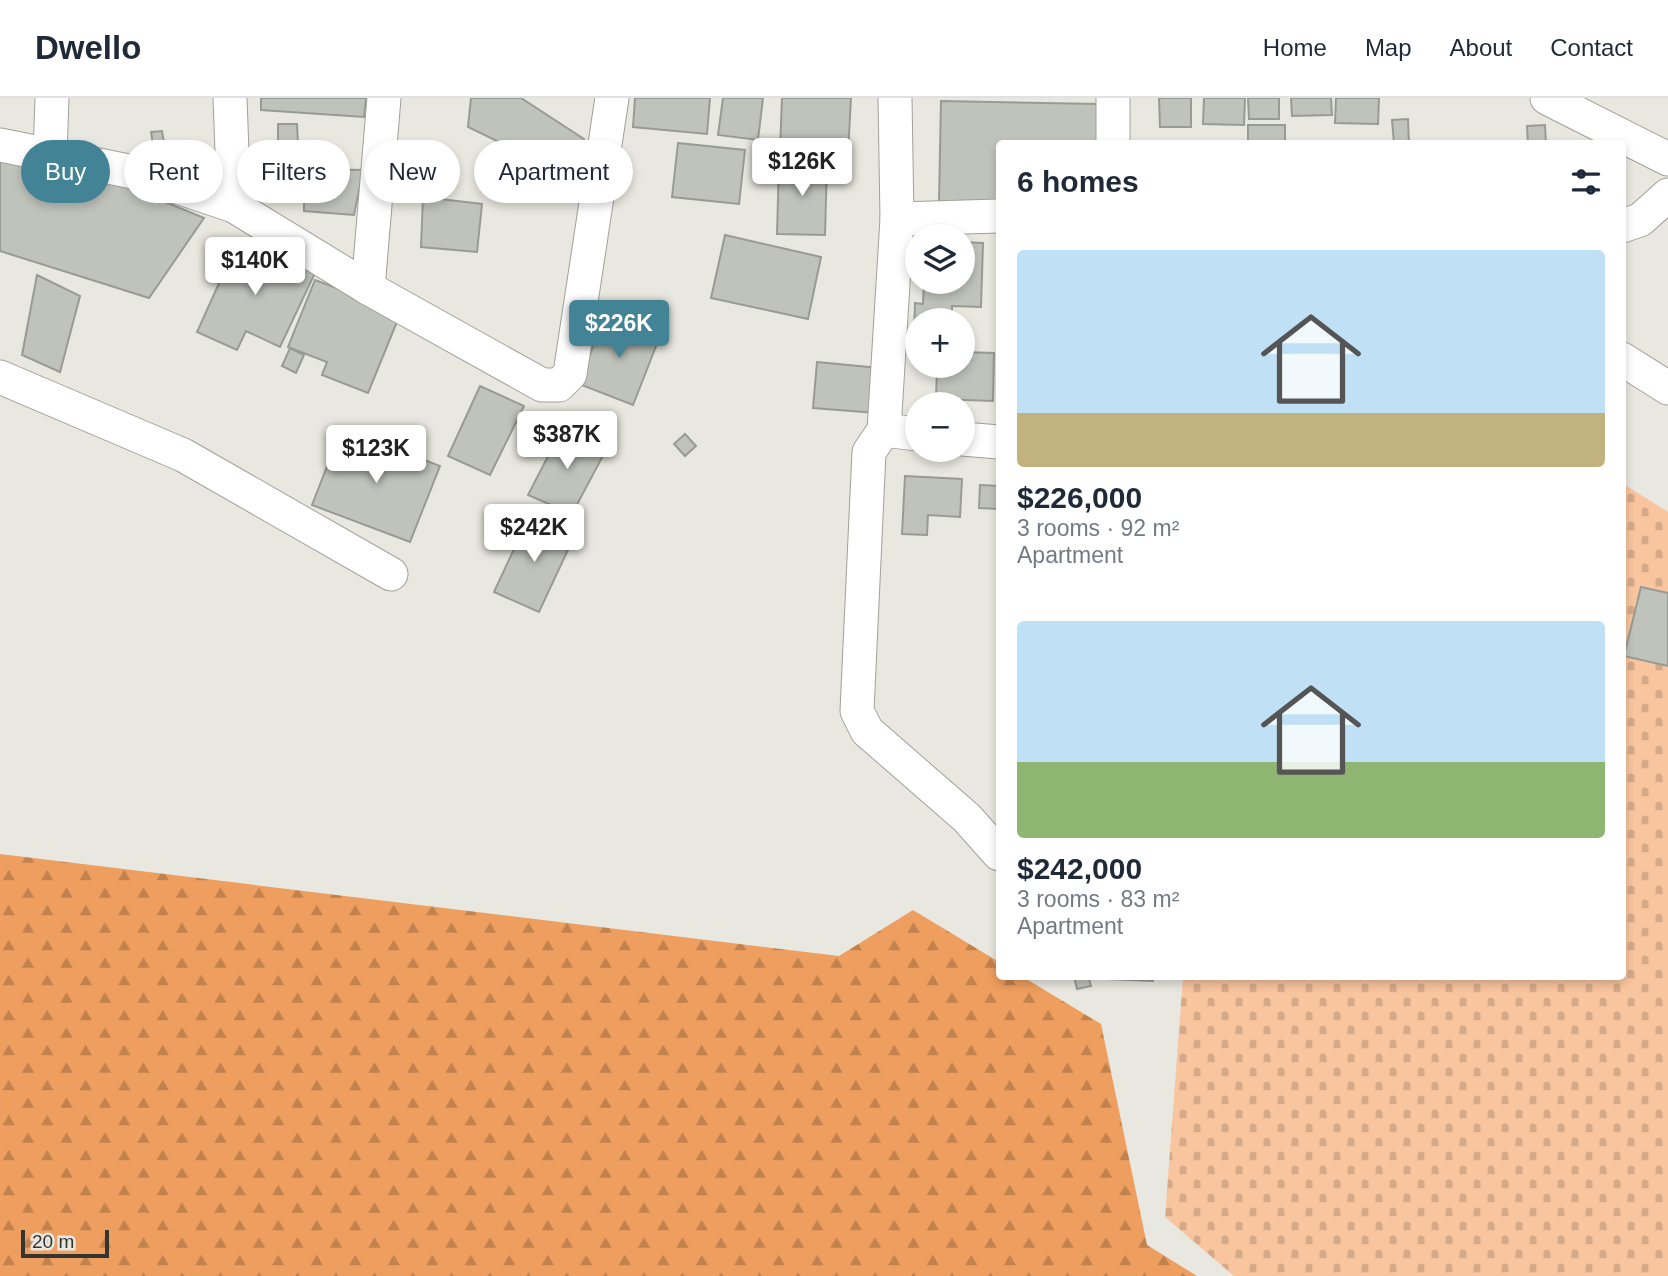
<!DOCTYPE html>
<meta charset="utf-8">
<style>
body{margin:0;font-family:Arial,sans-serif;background:#f2f2f3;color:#1f2937;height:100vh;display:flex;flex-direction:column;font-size:26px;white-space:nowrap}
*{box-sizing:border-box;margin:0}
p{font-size:23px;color:#747a83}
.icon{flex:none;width:38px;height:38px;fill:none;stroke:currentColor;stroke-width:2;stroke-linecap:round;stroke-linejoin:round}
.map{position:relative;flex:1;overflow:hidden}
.details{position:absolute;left:996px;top:42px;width:630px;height:840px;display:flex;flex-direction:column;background:#fff;border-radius:7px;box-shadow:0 4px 10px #0003}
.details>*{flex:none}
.guide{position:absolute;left:21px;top:42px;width:665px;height:63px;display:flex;gap:14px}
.fabs{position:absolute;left:905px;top:126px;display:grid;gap:14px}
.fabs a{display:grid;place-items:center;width:70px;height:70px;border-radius:50%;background:#fff;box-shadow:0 4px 10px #0003;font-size:35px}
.scale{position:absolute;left:21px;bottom:18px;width:88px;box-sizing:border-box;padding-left:7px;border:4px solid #343431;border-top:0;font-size:19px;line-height:24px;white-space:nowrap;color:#343431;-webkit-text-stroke:5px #e8e8e0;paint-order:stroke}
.price{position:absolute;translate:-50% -60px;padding:0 16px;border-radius:7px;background:#fff;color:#222;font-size:23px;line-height:46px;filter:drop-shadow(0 2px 4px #0008)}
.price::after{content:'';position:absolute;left:50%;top:42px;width:21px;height:16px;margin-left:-10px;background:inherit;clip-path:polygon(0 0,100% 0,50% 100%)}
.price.active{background:#428495;color:#fff}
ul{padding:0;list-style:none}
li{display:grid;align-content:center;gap:14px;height:371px;padding:0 21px}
li span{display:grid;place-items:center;height:217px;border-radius:7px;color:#555}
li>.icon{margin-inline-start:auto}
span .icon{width:126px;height:126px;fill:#fffc;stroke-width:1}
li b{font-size:30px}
h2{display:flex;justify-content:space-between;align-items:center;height:84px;padding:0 21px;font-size:30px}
.tag{padding:0 24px;border-radius:32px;background:#fff;box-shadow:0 4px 10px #0003;font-size:24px;line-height:63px}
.tag.active{background:#428495;color:#fff}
header{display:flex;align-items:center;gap:42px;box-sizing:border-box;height:98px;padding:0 35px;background:#fff;border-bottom:2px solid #e0e1e3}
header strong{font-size:33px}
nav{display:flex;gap:38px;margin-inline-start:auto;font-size:24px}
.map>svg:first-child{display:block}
.forest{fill:url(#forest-firs)}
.cemetery{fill:url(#cemetery-stones)}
.building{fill:#c0c3bc;stroke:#989b94;stroke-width:2}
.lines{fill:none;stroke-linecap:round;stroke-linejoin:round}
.street-casing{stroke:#a1a099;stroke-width:35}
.street{stroke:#fff;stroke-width:33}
</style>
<header>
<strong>Dwello</strong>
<nav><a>Home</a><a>Map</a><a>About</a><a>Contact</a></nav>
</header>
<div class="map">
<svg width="1668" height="1178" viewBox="0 0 1668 1178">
<defs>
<pattern id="forest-firs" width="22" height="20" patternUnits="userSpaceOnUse" patternTransform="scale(1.75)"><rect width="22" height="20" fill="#ee9e5e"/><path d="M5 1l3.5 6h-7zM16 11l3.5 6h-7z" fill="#c2824e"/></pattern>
<pattern id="cemetery-stones" width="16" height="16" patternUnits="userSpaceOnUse" patternTransform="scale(1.75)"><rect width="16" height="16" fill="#f9c59e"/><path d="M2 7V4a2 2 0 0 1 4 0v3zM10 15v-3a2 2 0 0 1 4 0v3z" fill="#d6aa89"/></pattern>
</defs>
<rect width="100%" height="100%" fill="#e8e8e0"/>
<polygon class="forest" points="0,756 839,858 913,812 999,864 999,878 1023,879 1101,926 1147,1147 1197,1178 0,1178"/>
<polygon class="cemetery" points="1622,385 1668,414 1668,1178 1234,1178 1165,1119 1183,879 1622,878"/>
<g class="building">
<polygon points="261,0 366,0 364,19 261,12"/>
<polygon points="471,0 521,0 584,41 563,75 468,29"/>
<polygon points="635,0 710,0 707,36 633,29"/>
<polygon points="723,0 763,0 758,42 718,37"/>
<polygon points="782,0 851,0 848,55 780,52"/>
<polygon points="1159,0 1191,0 1191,29 1160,29"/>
<polygon points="1204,0 1245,0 1244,27 1203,26"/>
<polygon points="1248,0 1279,0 1279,21 1249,21"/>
<polygon points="1291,0 1331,0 1332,17 1292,18"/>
<polygon points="1336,0 1379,0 1378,26 1335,25"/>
<polygon points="941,3 1099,6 1098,46 999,46 999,105 939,104"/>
<polygon points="1408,21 1409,46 1394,46 1392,22"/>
<polygon points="278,26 297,26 298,46 278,46"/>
<rect x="1248" y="27" width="37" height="19"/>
<polygon points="1545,27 1546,46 1528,46 1527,28"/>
<polygon points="162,33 165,51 154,53 151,34"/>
<polygon points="678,45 745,52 739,106 672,99"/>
<polygon points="0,59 107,80 204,120 149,200 0,153"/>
<polygon points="779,64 827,65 825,137 777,136"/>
<polygon points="304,71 363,72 354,117 304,113"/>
<polygon points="423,99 482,106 477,154 421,149"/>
<polygon points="725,137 821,159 808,221 711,200"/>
<polygon points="239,141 315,175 280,249 246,233 237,252 197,234"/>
<polygon points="962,144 983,145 981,209 952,208 952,222 917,222 917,242 914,241 915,205 923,206 924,184 962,184"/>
<polygon points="37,177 80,198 60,274 22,257"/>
<polygon points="315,182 401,214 368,295 322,277 327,264 288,249"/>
<polygon points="605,217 660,238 633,307 579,286"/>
<polygon points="290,250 304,257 296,275 282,268"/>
<polygon points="962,254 994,255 993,303 936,301 937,268 962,268"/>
<polygon points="817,264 879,270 876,315 813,310"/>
<polygon points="480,288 524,308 490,377 448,358"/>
<polygon points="563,329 606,352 572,416 528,397"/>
<polygon points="342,330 440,368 410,444 312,407"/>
<polygon points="685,336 696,348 685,358 674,346"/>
<polygon points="905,378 962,381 960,419 928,417 927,437 902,436"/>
<polygon points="980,387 999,388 999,411 979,410"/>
<polygon points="529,419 574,439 539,514 494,494"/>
<polygon points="1641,489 1668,495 1668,568 1624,558"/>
<polygon points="1074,878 1088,878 1091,888 1077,891"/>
<polygon points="1108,878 1154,878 1153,883 1108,881"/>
</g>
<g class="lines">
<g class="street-casing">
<g id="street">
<polyline points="230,0 234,108"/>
<polyline points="895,0 897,121 884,332 869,354 857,613 867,633 967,720 999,756"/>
<polyline points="1547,0 1668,61"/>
<polyline points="1113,46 1113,0"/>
<polyline points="0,47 133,74 234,108 368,190 542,287 559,287 570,276 612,0"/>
<polyline points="50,58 52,0"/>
<polyline points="897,121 999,118"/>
<polyline points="1622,128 1640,122 1668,97"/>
<polyline points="368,190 384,0"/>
<polyline points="1622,261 1668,290"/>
<polyline points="0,279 183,357 391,476"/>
<polyline points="884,332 917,336"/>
<polyline points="962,341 999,344"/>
</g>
</g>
<use href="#street" class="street"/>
</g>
</svg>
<div class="fabs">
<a><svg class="icon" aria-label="layers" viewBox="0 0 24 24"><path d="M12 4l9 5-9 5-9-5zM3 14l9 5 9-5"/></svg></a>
<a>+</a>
<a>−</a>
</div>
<div class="scale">20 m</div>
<b class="price" style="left:802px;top:100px">$126K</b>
<b class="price" style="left:255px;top:199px">$140K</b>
<b class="price active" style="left:619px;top:262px">$226K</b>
<b class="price" style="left:567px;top:373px">$387K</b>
<b class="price" style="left:376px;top:387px">$123K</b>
<b class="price" style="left:534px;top:466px">$242K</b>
<div class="guide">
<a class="tag active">Buy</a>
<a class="tag">Rent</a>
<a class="tag">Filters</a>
<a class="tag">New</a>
<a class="tag">Apartment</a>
</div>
<section class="details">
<h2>6 homes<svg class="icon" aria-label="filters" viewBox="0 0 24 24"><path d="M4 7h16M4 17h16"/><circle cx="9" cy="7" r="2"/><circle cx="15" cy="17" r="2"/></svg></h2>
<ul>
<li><span style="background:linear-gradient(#bfe0f5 75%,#c2b280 0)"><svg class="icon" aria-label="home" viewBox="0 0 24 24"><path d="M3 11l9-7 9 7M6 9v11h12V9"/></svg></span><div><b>$226,000</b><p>3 rooms · 92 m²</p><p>Apartment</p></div></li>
<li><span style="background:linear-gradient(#bfe0f5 65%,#8fb573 0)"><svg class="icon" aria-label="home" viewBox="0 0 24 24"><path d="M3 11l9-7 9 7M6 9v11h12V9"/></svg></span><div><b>$242,000</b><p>3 rooms · 83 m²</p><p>Apartment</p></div></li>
</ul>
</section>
</div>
